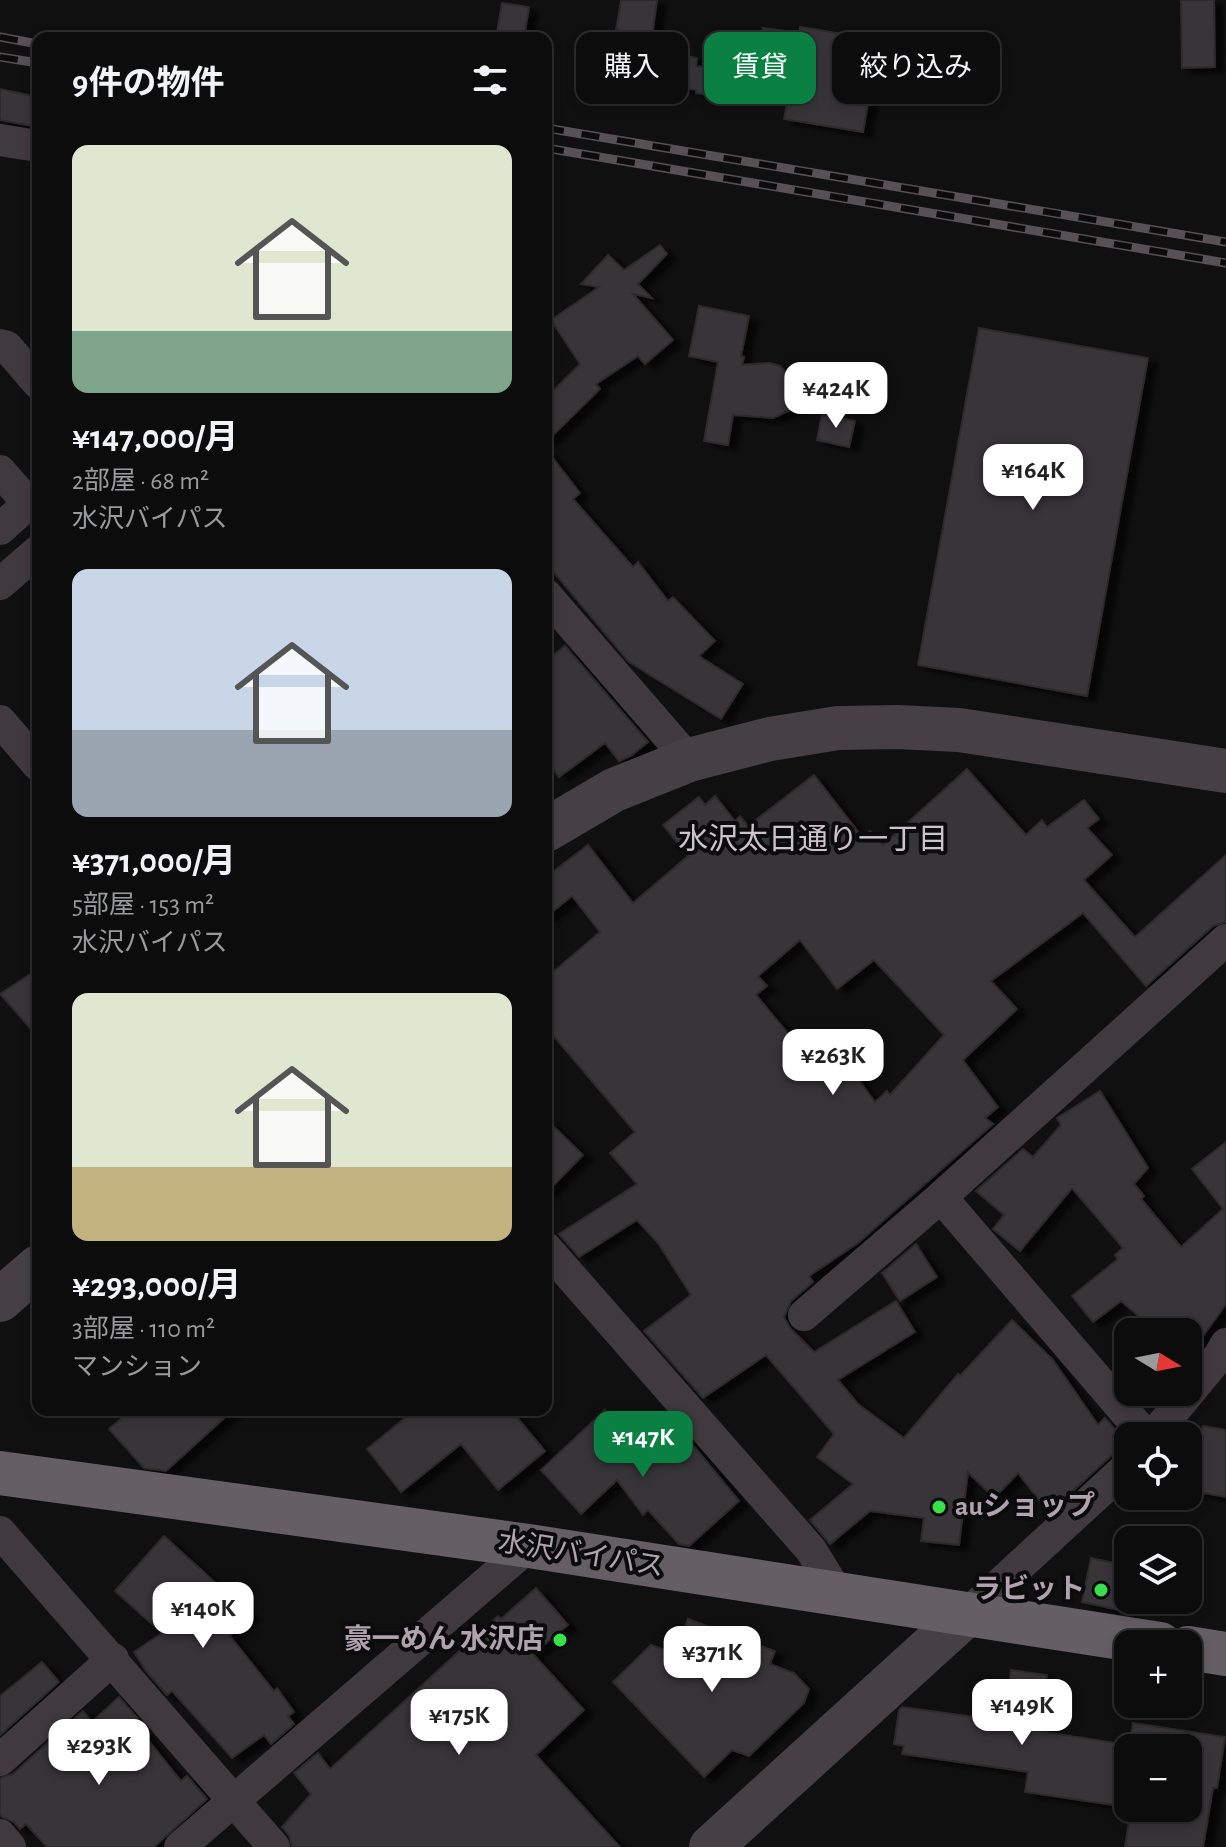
<!DOCTYPE html>
<html lang="ja">
<meta charset="utf-8">
<style>
body{margin:0;font-family:"Alegreya Sans","Noto Sans JP",sans-serif;background:#161516;color:#f1f3f6;height:100vh;display:flex;flex-direction:column;font-size:30px;white-space:nowrap}
*{box-sizing:border-box;margin:0}
p{font-size:26px;color:#9a9b9d}
.icon{flex:none;width:44px;height:44px;fill:none;stroke:currentColor;stroke-width:2;stroke-linecap:round;stroke-linejoin:round}
.map{position:relative;flex:1;overflow:hidden}
.sheet{position:absolute;left:32px;top:32px;width:520px;height:1384px;display:flex;flex-direction:column;background:#0d0c0d;border-radius:16px;box-shadow:0 4px 12px #0003,0 0 0 2px #2d2c2e}
.sheet>*{flex:none}
.hud{position:absolute;left:576px;top:32px;width:530px;height:72px;display:flex;gap:16px}
.needle{width:52px;rotate:100deg}
.fabs{position:absolute;left:1114px;top:1318px;display:grid;gap:16px}
.fabs a{display:grid;place-items:center;width:88px;height:88px;border-radius:16px;background:#0d0c0d;box-shadow:0 4px 12px #0003,0 0 0 2px #2d2c2e;font-size:40px}
.price{position:absolute;translate:-50% -68px;padding:0 18px;border-radius:16px;background:#fff;color:#222;font-size:26px;line-height:52px;filter:drop-shadow(0 2px 4px #0008)}
.price::after{content:'';position:absolute;left:50%;top:48px;width:24px;height:18px;margin-left:-12px;background:inherit;clip-path:polygon(0 0,100% 0,50% 100%)}
.price.current{background:#0b8043;color:#fff}
ul{padding:0;list-style:none}
li{display:grid;align-content:center;gap:16px;height:424px;padding:0 40px}
li span{display:grid;place-items:center;height:248px;border-radius:16px;color:#555}
li>.icon{margin-inline-start:auto}
span .icon{width:144px;height:144px;fill:#fffc;stroke-width:1}
li b{font-size:34px}
h2{display:flex;justify-content:space-between;align-items:center;height:96px;padding:0 40px;font-size:34px}
.tag{padding:0 28px;border-radius:16px;background:#0d0c0d;box-shadow:0 4px 12px #0003,0 0 0 2px #2d2c2e;font-size:28px;line-height:72px}
.tag.current{background:#0b8043;color:#fff}
.map>svg:first-child{display:block}
.building{fill:#393537;stroke:#2d2a2c;stroke-width:2;fill-rule:evenodd;filter:url(#shadow)}
.lines{fill:none;stroke-linecap:round;stroke-linejoin:round}
.street{stroke:#403a3e;stroke-width:32}
.secondary{stroke:#464044;stroke-width:44}
.highway{stroke:#665e65;stroke-width:44}
.rail-casing{stroke:#575055;stroke-width:9}
.rail{stroke:#0c0b0c;stroke-width:6;stroke-dasharray:18;stroke-linecap:butt}
.poi-dot{fill:#39e04d;stroke:#0c0b0c;stroke-width:3}
.labels{text-anchor:middle;dominant-baseline:central;stroke-width:8;stroke-linejoin:round;paint-order:stroke}
.poi-label{font-size:28px;font-weight:bold;fill:#b1a2af;stroke:#0c0b0c;text-anchor:end}
.street-label{font-size:28px;fill:#b1a2af;stroke:#0c0b0c}
.neighbourhood-label{font-size:30px;fill:#cdc3cb;stroke:#0c0b0c}
</style>
<div class="map">
<svg width="1226" height="1847" viewBox="0 0 1226 1847">
<defs>
<filter id="shadow"><feDropShadow dx="9" dy="5" stdDeviation="2" flood-color="#0009"/></filter>
</defs>
<rect width="100%" height="100%" fill="#111011"/>
<g class="building">
<polygon points="621,0 657,0 652,36 616,30"/>
<polygon points="1181,0 1214,0 1215,67 1182,68"/>
<polygon points="502,3 529,7 524,38 496,38"/>
<polygon points="800,27 879,40 863,132 784,119 789,92 754,87 763,28 799,33"/>
<polygon points="659,50 697,58 696,66 731,71 728,97 696,93 696,90 633,77 636,59 657,61"/>
<polygon points="0,89 38,97 38,127 0,120"/>
<polygon points="660,245 667,254 638,284 652,298 633,294 673,340 645,364 638,356 596,384 600,389 546,442 546,398 580,364 551,320 599,287 581,284 608,255 624,270"/>
<polygon points="699,306 749,316 741,356 744,357 742,365 769,363 780,366 792,379 797,407 773,418 733,415 728,445 704,441 718,362 689,356"/>
<polygon points="979,328 1148,358 1087,696 918,665"/>
<polygon points="822,414 855,421 849,447 817,440"/>
<polygon points="546,449 580,493 573,499 633,567 638,562 668,601 673,597 715,641 699,656 743,684 721,719 629,662 546,563"/>
<polygon points="565,646 648,742 631,756 619,761 605,743 559,777 546,759 546,661"/>
<path d="M967 769 1026 835 1042 820 1047 827 1084 800 1099 819 1087 828 1112 855 1084 880 1135 937 1226 855V922L1213 926 1146 986 1083 913 991 981 1017 1009 963 1060 998 1107 985 1118 993 1124 858 1243 809 1276 813 1282 791 1301 784 1317 790 1328 814 1352 896 1301 915 1332 838 1380 858 1404 904 1438 958 1374 960 1376 1012 1320 1053 1360 1098 1425 1105 1418 1126 1442 1049 1513 1018 1473 994 1498 968 1472 959 1545 921 1541 924 1518 870 1511 830 1544 810 1520 853 1484 817 1457 834 1434 766 1355 703 1398 644 1331 691 1295 658 1243 637 1220 579 1257 559 1234 637 1184 610 1153 635 1132 546 1027V978L600 932 572 896 546 917V877L588 845 633 903 688 856 663 825 699 797 705 805 715 796 735 821 740 816 748 826 814 775 863 838 870 831 883 845ZM800 940 837 989 874 960 944 1035 890 1095 887 1091 875 1102 824 1032 801 1049 756 995 767 986 758 976Z"/>
<polygon points="38,969 38,1037 0,994"/>
<polygon points="1100,1091 1148,1168 1134,1184 1144,1196 1141,1199 1181,1247 1223,1209 1192,1169 1226,1142 1226,1304 1188,1357 1188,1332 1157,1332 1121,1301 1093,1322 1072,1296 1118,1259 1115,1255 1123,1248 1072,1188 1020,1251 993,1229 1004,1215 976,1191 1023,1149 1033,1157 1061,1125 1057,1118"/>
<polygon points="546,1119 583,1155 546,1193"/>
<polygon points="916,1244 937,1277 900,1301 882,1273"/>
<polygon points="131,1410 233,1410 166,1471 144,1468 109,1429"/>
<polygon points="415,1410 511,1410 545,1451 498,1490 461,1444 401,1492 367,1449"/>
<polygon points="605,1410 650,1458 684,1434 739,1501 689,1546 679,1544 648,1510 643,1515 617,1480 581,1514 541,1470"/>
<polygon points="1203,1426 1226,1430 1226,1497 1191,1491"/>
<polygon points="164,1536 250,1614 230,1636 274,1691 277,1688 294,1712 288,1716 294,1724 271,1744 264,1735 232,1758 172,1691 167,1695 146,1671 134,1652 162,1633 115,1591"/>
<polygon points="1091,1558 1128,1566 1128,1612 1082,1602"/>
<polygon points="536,1588 568,1625 533,1654 584,1710 536,1755 620,1847 292,1847 289,1835 282,1827 311,1794 294,1773 318,1753 330,1769 498,1616 501,1619"/>
<polygon points="688,1619 775,1651 770,1664 794,1673 809,1689 804,1703 749,1756 732,1750 704,1777 613,1682 651,1645 665,1650 683,1632"/>
<polygon points="42,1662 59,1682 0,1735 0,1696"/>
<polygon points="1011,1670 1047,1675 1039,1731 1128,1745 1128,1807 1025,1792 1028,1772 902,1754 904,1746 894,1744 899,1710 902,1707 1004,1721"/>
<polygon points="119,1697 140,1721 136,1725 181,1781 187,1776 207,1799 154,1847 47,1847 26,1824 20,1829 14,1822 2,1817 0,1814 0,1778 13,1774 83,1711 92,1722"/>
<polygon points="1133,1723 1225,1737 1217,1788 1213,1788 1203,1847 1125,1847 1131,1808 1188,1808 1188,1748 1129,1748"/>
</g>
<g class="lines">
<g class="street">
<polyline points="0,140 38,146"/>
<polyline points="0,345 7,347 38,383"/>
<polyline points="0,471 28,503"/>
<polyline points="0,529 38,495"/>
<polyline points="0,584 38,551"/>
<polyline points="546,595 689,760"/>
<polyline points="0,721 38,765"/>
<polyline points="546,1248 811,1550 838,1594"/>
<polyline points="804,1315 941,1197"/>
<polyline points="1146,1436 941,1197 1226,940"/>
<polyline points="1153,1436 1219,1356 1226,1344"/>
<polyline points="0,1532 274,1847"/>
<polyline points="967,1614 1128,1466"/>
<polyline points="0,1760 113,1659"/>
<polyline points="0,1835 10,1847"/>
<polyline points="180,1847 529,1546"/>
</g>
<g class="secondary">
<polyline points="546,830 614,790 689,760 770,739 838,728 897,727 959,730 1226,771"/>
<polyline points="0,1300 38,1267"/>
<polyline points="711,1847 967,1614"/>
</g>
<g class="highway">
<polyline points="0,1473 529,1546 1160,1644"/>
<polyline points="1188,1648 1226,1654"/>
</g>
<g class="rail-casing">
<g id="rail">
<polyline points="0,37 38,44"/>
<polyline points="0,57 38,63"/>
<polyline points="546,128 1226,242"/>
<polyline points="546,148 1226,263"/>
</g>
</g>
<use href="#rail" class="rail"/>
</g>
<g class="poi-dot">
<circle cx="939" cy="1507" r="8"/>
<circle cx="1101" cy="1590" r="8"/>
<circle cx="560" cy="1640" r="8"/>
</g>
<g class="labels">
<g class="poi-label">
<text x="955" y="1507" text-anchor="start">auショップ</text>
<text x="1085" y="1590">ラビット</text>
<text x="544" y="1640">豪一めん 水沢店</text>
</g>
<g class="street-label">
<text transform="translate(581 1555) rotate(9)">水沢バイパス</text>
</g>
<g class="neighbourhood-label">
<text x="813" y="840">水沢太日通り一丁目</text>
</g>
</g>
</svg>
<div class="fabs">
<a><svg class="needle" viewBox="-14 -14 28 28"><path d="M0-13l5 13h-10z" fill="#e53935"/><path d="M0 13l5-13h-10z" fill="#9a9b9d"/></svg></a>
<a><svg class="icon" aria-label="locate" viewBox="0 0 24 24"><circle cx="12" cy="12" r="6"/><path d="M12 2v4M12 18v4M2 12h4M18 12h4"/></svg></a>
<a><svg class="icon" aria-label="layers" viewBox="0 0 24 24"><path d="M12 4l9 5-9 5-9-5zM3 14l9 5 9-5"/></svg></a>
<a>+</a>
<a>−</a>
</div>
<b class="price" style="left:836px;top:430px">¥424K</b>
<b class="price" style="left:1033px;top:512px">¥164K</b>
<b class="price" style="left:833px;top:1097px">¥263K</b>
<b class="price current" style="left:643px;top:1479px">¥147K</b>
<b class="price" style="left:203px;top:1650px">¥140K</b>
<b class="price" style="left:712px;top:1694px">¥371K</b>
<b class="price" style="left:1022px;top:1747px">¥149K</b>
<b class="price" style="left:459px;top:1757px">¥175K</b>
<b class="price" style="left:99px;top:1787px">¥293K</b>
<div class="hud">
<a class="tag">購入</a>
<a class="tag current">賃貸</a>
<a class="tag">絞り込み</a>
</div>
<section class="sheet">
<h2>9件の物件<svg class="icon" aria-label="filters" viewBox="0 0 24 24"><path d="M4 7h16M4 17h16"/><circle cx="9" cy="7" r="2"/><circle cx="15" cy="17" r="2"/></svg></h2>
<ul>
<li><span style="background:linear-gradient(#dfe7d0 75%,#7fa58c 0)"><svg class="icon" aria-label="home" viewBox="0 0 24 24"><path d="M3 11l9-7 9 7M6 9v11h12V9"/></svg></span><div><b>¥147,000/月</b><p>2部屋 · 68 m²</p><p>水沢バイパス</p></div></li>
<li><span style="background:linear-gradient(#c9d6e8 65%,#9aa5b1 0)"><svg class="icon" aria-label="home" viewBox="0 0 24 24"><path d="M3 11l9-7 9 7M6 9v11h12V9"/></svg></span><div><b>¥371,000/月</b><p>5部屋 · 153 m²</p><p>水沢バイパス</p></div></li>
<li><span style="background:linear-gradient(#dfe7d0 70%,#c2b280 0)"><svg class="icon" aria-label="home" viewBox="0 0 24 24"><path d="M3 11l9-7 9 7M6 9v11h12V9"/></svg></span><div><b>¥293,000/月</b><p>3部屋 · 110 m²</p><p>マンション</p></div></li>
</ul>
</section>
</div>
